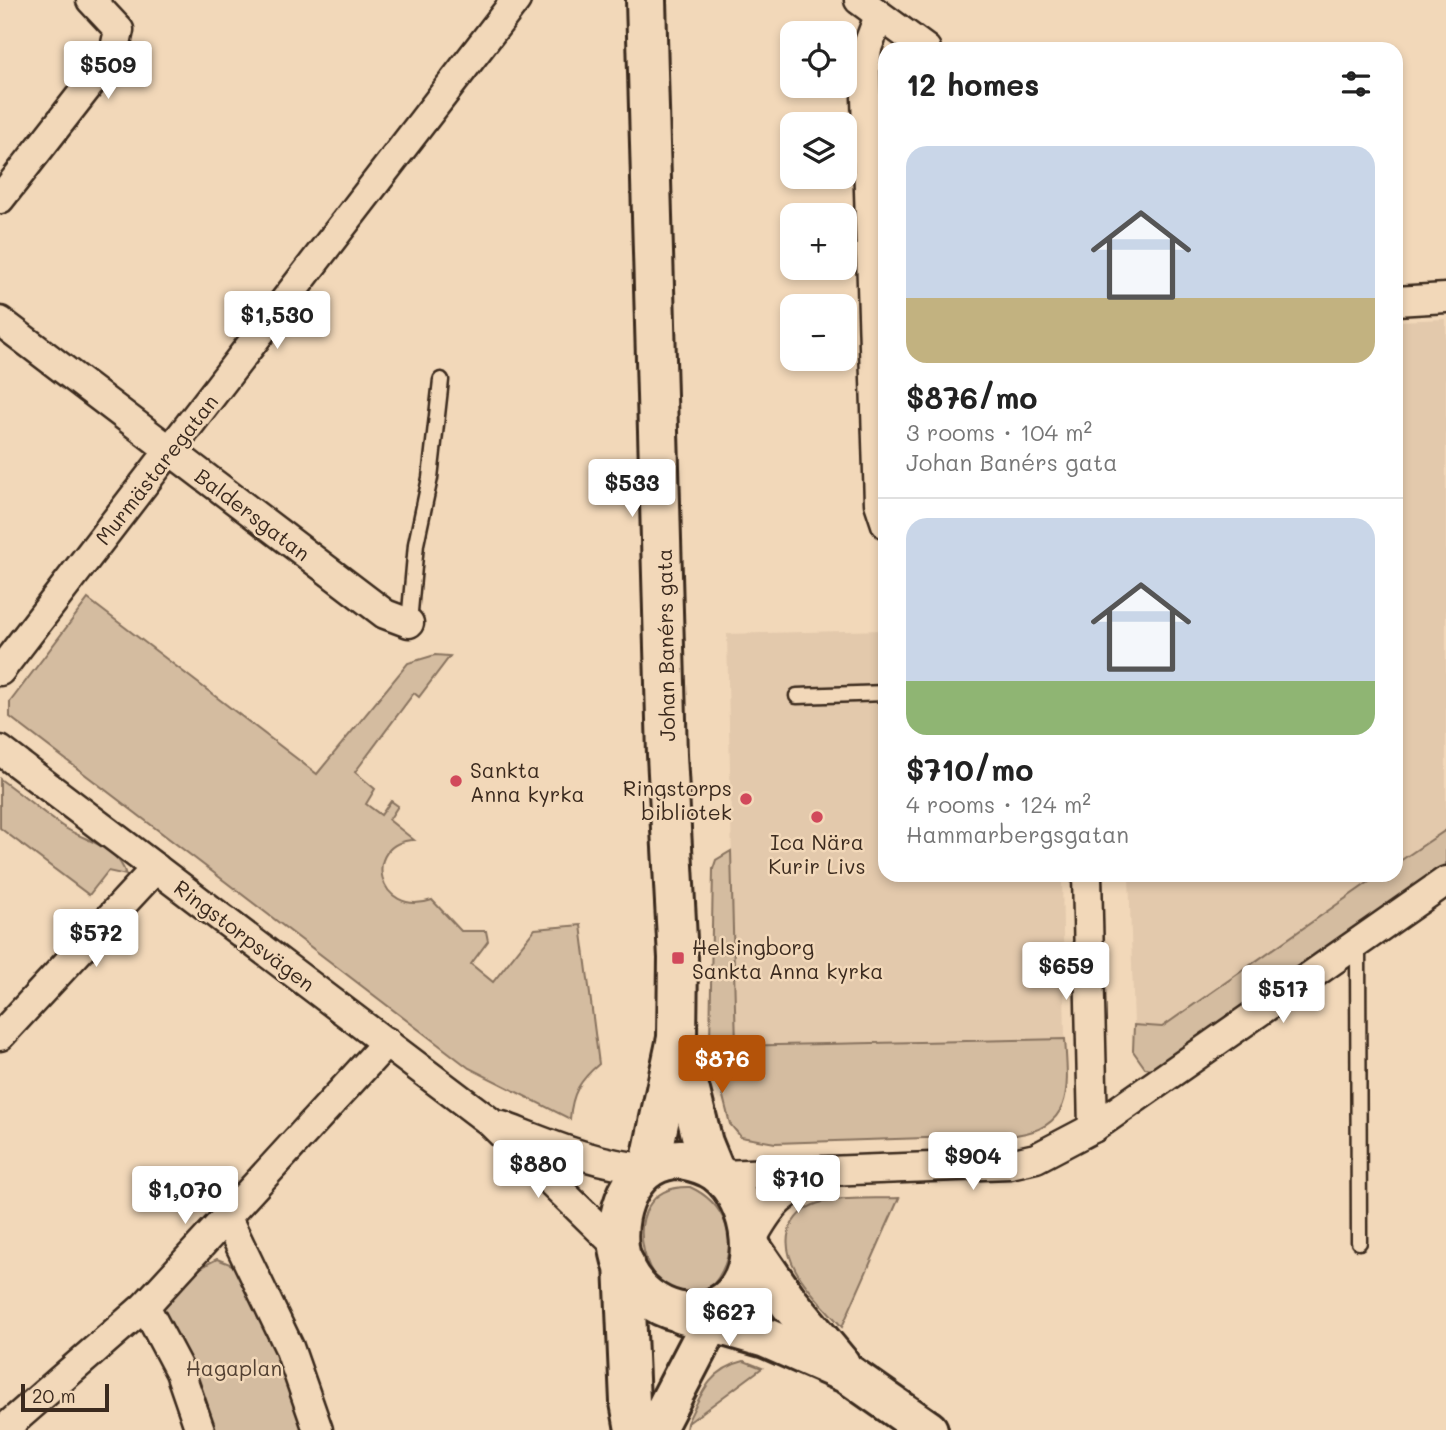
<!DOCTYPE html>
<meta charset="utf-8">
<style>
body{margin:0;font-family:Mali,sans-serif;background:#f6f6f6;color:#222;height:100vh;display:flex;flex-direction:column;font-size:26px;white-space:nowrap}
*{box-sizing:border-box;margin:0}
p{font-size:23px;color:#767676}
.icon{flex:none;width:38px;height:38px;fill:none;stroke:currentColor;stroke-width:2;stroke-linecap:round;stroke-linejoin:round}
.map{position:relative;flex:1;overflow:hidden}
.panel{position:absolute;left:878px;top:42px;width:525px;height:840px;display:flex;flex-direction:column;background:#fff;border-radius:21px;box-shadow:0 4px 10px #0003}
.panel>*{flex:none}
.buttons{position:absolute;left:780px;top:21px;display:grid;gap:14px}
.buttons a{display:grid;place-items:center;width:77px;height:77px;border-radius:14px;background:#fff;box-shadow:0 4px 10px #0003;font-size:35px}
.scale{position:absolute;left:21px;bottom:18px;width:88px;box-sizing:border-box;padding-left:7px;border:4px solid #3b2a1e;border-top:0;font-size:19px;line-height:24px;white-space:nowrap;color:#3b2a1e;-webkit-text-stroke:5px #f2d8b9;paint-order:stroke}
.price{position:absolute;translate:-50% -60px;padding:0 16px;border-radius:7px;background:#fff;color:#222;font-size:23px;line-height:46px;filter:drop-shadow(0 2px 4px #0008)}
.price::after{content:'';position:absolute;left:50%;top:42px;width:21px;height:16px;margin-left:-10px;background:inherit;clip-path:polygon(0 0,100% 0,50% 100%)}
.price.selected{background:#b45309;color:#fff}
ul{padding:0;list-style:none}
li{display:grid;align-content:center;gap:14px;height:371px;padding:0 28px}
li+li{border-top:2px solid #e0e0e0}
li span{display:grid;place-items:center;height:217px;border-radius:21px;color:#555}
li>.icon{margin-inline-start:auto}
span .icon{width:126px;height:126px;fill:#fffc;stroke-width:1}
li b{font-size:30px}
h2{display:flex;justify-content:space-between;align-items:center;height:84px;padding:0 28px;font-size:30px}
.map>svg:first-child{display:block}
.built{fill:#e3c9ac}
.green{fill:#d4bca0;stroke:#88735f;stroke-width:2}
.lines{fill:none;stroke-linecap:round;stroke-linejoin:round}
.lane-casing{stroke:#3b2a1e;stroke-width:19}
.street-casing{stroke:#3b2a1e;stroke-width:33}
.secondary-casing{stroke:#3b2a1e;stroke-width:44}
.lane{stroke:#f2d8b9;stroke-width:14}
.street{stroke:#f2d8b9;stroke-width:28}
.secondary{stroke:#f2d8b9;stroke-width:38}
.poi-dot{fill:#d1495b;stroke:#f2d8b9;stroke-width:2.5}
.labels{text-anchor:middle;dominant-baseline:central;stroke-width:5;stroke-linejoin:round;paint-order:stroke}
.street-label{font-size:21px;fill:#3b2a1e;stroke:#f2d8b9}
.poi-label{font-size:21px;fill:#3b2a1e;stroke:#f2d8b9;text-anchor:start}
.park-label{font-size:21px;fill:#524032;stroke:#f2d8b9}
</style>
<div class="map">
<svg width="1446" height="1430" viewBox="0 0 1446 1430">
<rect width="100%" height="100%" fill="#f2d8b9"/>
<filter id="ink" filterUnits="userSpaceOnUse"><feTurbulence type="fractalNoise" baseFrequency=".0143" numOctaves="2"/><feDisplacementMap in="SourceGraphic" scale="14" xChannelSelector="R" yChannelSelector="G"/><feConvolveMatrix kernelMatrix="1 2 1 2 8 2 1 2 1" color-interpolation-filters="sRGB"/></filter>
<g filter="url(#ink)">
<g class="built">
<polygon points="1446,319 1446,830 1397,863 1397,321"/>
<polygon points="885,630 886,875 1062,875 1065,1039 736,1046 727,634"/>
<polygon points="1129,875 1379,875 1161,1027 1134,1025"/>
</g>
<g class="green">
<path d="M88 599 317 774 408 663 435 655 450 656 419 697 414 693 355 772 375 789 366 804 381 815 391 801 398 806 389 820 414 840C361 842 377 919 432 900L461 931H486L488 941 471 964 493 982 535 929 581 925 599 1064C580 1080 572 1093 570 1119L469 1068 10 717V702Z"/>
<path d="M0 779C21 794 41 811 62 826 85 842 117 844 126 875L108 871 89 895 0 828Z"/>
<polygon points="1446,830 1446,874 1165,1070 1145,1068 1133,1051 1134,1025 1162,1027 1379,875 1396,875 1397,863"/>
<path d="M731 851 736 1046 1065 1039C1068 1086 1075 1127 1016 1135L775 1143 741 1137 730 1124 710 1045 713 869 716 860Z"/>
<path d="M690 1187C723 1202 739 1237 722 1271 718 1279 713 1287 705 1291 647 1325 605 1184 690 1187Z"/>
<path d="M899 1198 842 1327C820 1301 771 1259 793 1222 801 1209 814 1203 829 1201 851 1197 876 1199 899 1198Z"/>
<path d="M217 1259 240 1268 276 1346 307 1430H208L159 1316C172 1291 191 1271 217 1259Z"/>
<path d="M744 1361 762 1368 688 1423 686 1430 687 1423C701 1394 710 1369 744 1361Z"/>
</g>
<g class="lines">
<g class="lane-casing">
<g id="lane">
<polyline points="409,623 416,544 430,478 441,380"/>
<polyline points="797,696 886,693"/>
<polyline points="1358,943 1359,1242"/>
</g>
</g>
<g class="street-casing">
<g id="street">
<polyline points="859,0 926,49"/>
<polyline points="879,16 867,48 865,66 879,503 886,524"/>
<polyline points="0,199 114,53 119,30 91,0"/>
<polyline points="1396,301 1446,298"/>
<polyline points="0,321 385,614 409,623"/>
<polyline points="0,671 516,0"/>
<polyline points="0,750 489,1121 619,1248"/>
<polyline points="1087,875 1093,1128"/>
<polyline points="0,1036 156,868"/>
<path d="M502 1126C549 1144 594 1164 646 1168"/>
<polyline points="721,1175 1010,1164 1036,1158 1093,1128 1446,881"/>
<polyline points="226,1216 289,1347 318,1430"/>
<path d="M751 1241C771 1204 782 1191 822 1177"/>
<polyline points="145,1306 180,1372 200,1430"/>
<polyline points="3,1430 145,1306 387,1042"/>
</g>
</g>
<g class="secondary-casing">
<g id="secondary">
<polyline points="646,0 667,755 678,958 677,1038 650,1165"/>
<polyline points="679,1047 703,1143 714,1170"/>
<path d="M681 1159C694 1162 705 1164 716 1172 754 1200 767 1280 718 1306 676 1328 624 1293 619 1247 614 1207 635 1158 681 1159Z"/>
<polyline points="750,1246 790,1304 840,1364"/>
<polyline points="624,1263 630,1402 635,1430"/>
<polyline points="682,1314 766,1338 848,1374 928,1430"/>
<polyline points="655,1430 720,1305"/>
</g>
</g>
<use href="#lane" class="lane"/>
<use href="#street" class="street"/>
<use href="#secondary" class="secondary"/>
</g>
</g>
<g class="poi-dot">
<circle cx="456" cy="781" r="7"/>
<circle cx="746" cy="799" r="7"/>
<circle cx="817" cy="817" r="7"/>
<rect x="671" y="951" width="14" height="14" rx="3.5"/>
</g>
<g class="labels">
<g class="street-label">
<text transform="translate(156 469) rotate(-52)">Murmästaregatan</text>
<text transform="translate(253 514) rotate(37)">Baldersgatan</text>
<text transform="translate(665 645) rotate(-91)">Johan Banérs gata</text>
<text transform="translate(245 935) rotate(37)">Ringstorpsvägen</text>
</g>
<g class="poi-label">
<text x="470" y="769">Sankta<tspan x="470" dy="24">Anna kyrka</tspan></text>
<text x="732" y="787" text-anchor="end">Ringstorps<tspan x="732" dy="24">bibliotek</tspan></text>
<text x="817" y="841" text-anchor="middle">Ica Nära<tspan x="817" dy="24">Kurir Livs</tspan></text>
<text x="692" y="946">Helsingborg<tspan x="692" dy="24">Sankta Anna kyrka</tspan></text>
</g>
<g class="park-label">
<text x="234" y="1367">Hagaplan</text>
</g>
</g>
</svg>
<div class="buttons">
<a><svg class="icon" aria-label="locate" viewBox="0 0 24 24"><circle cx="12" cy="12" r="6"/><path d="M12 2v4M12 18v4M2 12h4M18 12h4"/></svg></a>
<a><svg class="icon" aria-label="layers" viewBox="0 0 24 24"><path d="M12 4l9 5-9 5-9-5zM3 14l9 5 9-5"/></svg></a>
<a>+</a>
<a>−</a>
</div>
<div class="scale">20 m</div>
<b class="price" style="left:108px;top:101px">$509</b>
<b class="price" style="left:277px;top:351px">$1,530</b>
<b class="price" style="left:632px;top:519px">$533</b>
<b class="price" style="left:96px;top:969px">$572</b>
<b class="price" style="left:1066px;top:1002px">$659</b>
<b class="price" style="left:1283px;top:1025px">$517</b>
<b class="price selected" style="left:722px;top:1095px">$876</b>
<b class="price" style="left:973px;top:1192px">$904</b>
<b class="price" style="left:538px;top:1200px">$880</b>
<b class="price" style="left:798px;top:1215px">$710</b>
<b class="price" style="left:185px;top:1226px">$1,070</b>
<b class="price" style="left:729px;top:1348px">$627</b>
<section class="panel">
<h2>12 homes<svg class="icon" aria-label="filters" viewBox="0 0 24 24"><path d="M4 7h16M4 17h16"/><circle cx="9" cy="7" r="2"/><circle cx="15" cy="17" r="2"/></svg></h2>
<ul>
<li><span style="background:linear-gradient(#c9d6e8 70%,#c2b280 0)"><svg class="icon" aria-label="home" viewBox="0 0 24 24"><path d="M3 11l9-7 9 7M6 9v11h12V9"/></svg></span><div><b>$876/mo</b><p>3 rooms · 104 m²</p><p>Johan Banérs gata</p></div></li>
<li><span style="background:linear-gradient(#c9d6e8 75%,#8fb573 0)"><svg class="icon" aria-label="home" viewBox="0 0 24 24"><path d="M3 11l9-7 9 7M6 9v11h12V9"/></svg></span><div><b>$710/mo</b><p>4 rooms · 124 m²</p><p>Hammarbergsgatan</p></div></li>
</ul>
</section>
</div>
